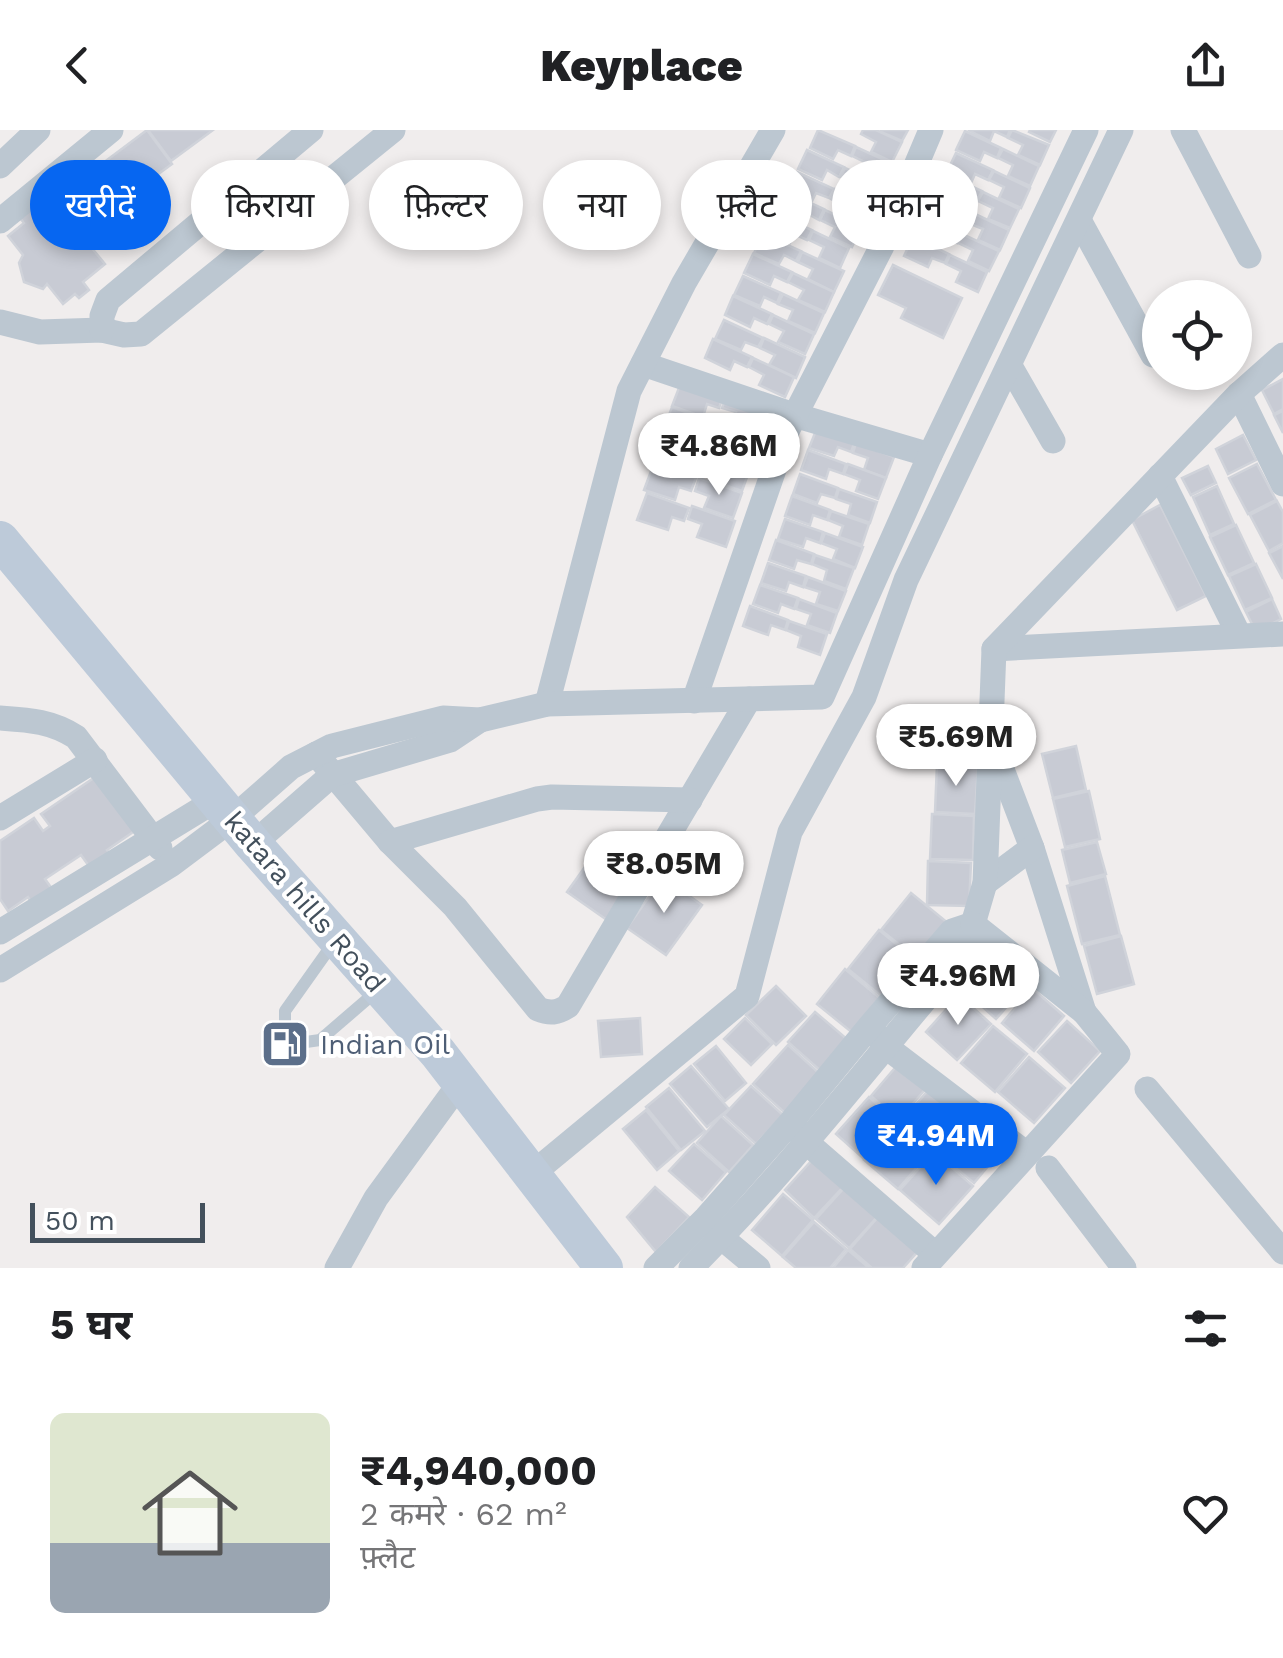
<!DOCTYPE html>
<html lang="hi">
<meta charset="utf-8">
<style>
body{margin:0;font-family:"Work Sans","Noto Sans Devanagari",sans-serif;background:#f6f6f6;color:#202124;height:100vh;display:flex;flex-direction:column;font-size:38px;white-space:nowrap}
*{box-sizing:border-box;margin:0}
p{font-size:32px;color:#757577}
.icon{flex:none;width:55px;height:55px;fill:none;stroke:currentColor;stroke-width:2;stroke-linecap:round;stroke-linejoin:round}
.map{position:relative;height:1138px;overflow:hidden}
.drawer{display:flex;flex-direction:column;background:#fff;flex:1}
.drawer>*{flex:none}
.guide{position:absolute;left:30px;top:30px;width:1225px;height:90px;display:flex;gap:20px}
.fabs{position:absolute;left:1142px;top:150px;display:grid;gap:20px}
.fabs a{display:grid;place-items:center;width:110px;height:110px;border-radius:50%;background:#fff;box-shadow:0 5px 15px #0003;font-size:50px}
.scale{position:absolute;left:30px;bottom:25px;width:175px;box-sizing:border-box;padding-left:10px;border:5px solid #43505c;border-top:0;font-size:28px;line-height:35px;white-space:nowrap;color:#43505c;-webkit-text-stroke:8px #fff;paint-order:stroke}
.price{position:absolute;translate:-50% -85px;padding:0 22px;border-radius:35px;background:#fff;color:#222;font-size:32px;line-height:65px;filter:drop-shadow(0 2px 5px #0008)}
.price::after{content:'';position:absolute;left:50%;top:60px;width:30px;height:22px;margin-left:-15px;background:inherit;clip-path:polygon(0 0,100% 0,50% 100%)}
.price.active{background:#0666f1;color:#fff}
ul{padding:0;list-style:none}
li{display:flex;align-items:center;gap:30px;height:250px;padding:0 50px}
li span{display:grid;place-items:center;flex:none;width:280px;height:200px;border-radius:15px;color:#555}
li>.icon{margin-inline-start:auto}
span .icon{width:120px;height:120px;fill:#fffc;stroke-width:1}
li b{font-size:42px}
h2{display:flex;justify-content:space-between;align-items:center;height:120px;padding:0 50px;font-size:42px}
.chip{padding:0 35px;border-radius:45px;background:#fff;box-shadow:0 5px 15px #0003;font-size:35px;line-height:90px}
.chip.active{background:#0666f1;color:#fff}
header{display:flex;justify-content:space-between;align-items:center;height:130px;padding:0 50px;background:#fff;font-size:45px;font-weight:800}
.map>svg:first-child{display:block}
.building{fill:#c8cbd4;stroke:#d0d3da;stroke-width:2.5}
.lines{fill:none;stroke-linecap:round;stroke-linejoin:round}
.lane{stroke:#bcc7d1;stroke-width:12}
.street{stroke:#bcc7d1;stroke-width:25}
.secondary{stroke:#bdcad9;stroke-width:38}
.labels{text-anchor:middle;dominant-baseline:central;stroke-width:8;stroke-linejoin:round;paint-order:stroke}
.street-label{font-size:28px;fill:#43505c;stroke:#fff}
.service-label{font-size:28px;fill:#4e5e75;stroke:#fff;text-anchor:start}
</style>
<header><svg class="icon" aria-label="back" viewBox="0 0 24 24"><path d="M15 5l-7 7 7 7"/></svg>Keyplace<svg class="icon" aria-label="share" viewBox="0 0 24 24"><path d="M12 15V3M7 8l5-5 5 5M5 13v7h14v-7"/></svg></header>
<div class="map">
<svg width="1283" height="1138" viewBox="0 0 1283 1138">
<rect width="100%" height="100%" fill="#f0eded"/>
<g class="building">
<polygon points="147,0 172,34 127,67 103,33"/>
<polygon points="148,0 213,0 171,31"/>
<polygon points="818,0 855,16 851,26 838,20 833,29 810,18"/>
<polygon points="863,0 876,0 902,12 892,32 871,22 876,12 861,4"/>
<polygon points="881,0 908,0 902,11 881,2"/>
<polygon points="968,0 1010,0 1007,7 994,1 990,11"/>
<polygon points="1012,0 1049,15 1040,35 1018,25 1023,15 1008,8"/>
<polygon points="1030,0 1056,0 1050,12 1029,2"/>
<polygon points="965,1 1001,18 997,28 984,22 980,31 956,20"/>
<polygon points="856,17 893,34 883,54 862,44 867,33 852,26"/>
<polygon points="1003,19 1039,36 1030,56 1008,46 1013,35 998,28"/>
<polygon points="807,20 844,37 839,47 827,40 822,50 798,39"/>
<polygon points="956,23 993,40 988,50 975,44 971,53 947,42"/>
<polygon points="103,36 127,69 83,102 58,68"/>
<polygon points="845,38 882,55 872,75 851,65 856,54 841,47"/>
<polygon points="994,41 1030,58 1021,78 999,68 1004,57 989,50"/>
<polygon points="797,42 834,59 829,68 816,63 812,71 788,60"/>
<polygon points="945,44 982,61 977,70 964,64 960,74 936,63"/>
<polygon points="835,59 872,76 862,97 841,86 846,76 831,69"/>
<polygon points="787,62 824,79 819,90 806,83 802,92 778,81"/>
<polygon points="983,62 1019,79 1010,98 988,89 993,78 978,71"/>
<polygon points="935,65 971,82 967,92 954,86 950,95 926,84"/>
<polygon points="52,70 105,134 83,152 89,160 79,168 75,164 63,174 47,154 43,159 24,152 19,133 23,125 8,106 24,93 20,88 33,77 38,82"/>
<polygon points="825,80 861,97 852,117 830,107 835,97 820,90"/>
<polygon points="775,83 812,100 807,110 794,104 790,113 766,102"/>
<polygon points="973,83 1009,100 1000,120 978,110 983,99 968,93"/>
<polygon points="924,86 961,103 957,113 944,107 939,116 916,105"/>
<polygon points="813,101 849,118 840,138 819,128 824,117 809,110"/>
<polygon points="763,104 801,121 796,131 784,125 779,134 754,123"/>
<polygon points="962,104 999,121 989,141 968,131 973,120 958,113"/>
<polygon points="913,107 949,124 945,133 932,128 928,137 904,126"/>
<polygon points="802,122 844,141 834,162 808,149 813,139 798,132"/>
<polygon points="753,124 792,142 787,152 774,146 770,155 744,143"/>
<polygon points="950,125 987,142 978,162 956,152 961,141 946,134"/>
<polygon points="893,135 962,168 943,208 901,188 906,178 878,165"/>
<polygon points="793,143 834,162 825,182 798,170 804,160 788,152"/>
<polygon points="743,146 781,163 777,173 764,167 760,176 734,165"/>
<polygon points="783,164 824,183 815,203 788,191 793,180 778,174"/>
<polygon points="733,166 772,184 767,194 754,188 750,197 725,185"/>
<polygon points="773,185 814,204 805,224 778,212 784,201 769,194"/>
<polygon points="724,190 763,208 758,217 745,212 741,220 715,209"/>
<polygon points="764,208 805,227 796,248 769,235 775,225 760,218"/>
<polygon points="713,209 752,227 747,237 734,231 730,240 705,228"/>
<polygon points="753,228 794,247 785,267 759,255 764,245 749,237"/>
<polygon points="1283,249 1283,279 1274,284 1262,260"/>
<polygon points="682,250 724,264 719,278 707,274 703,287 672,276"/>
<polygon points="727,265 769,280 760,305 732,295 736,282 722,278"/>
<polygon points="672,277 713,292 709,305 697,301 693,315 662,304"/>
<polygon points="1283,281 1283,303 1274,285"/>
<polygon points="716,292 759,307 750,333 722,323 726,310 712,305"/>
<polygon points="817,298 855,311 851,322 838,317 834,326 809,318"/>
<polygon points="663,305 705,320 700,334 688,330 684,343 653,332"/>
<polygon points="1243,305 1256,330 1228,344 1216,319"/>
<polygon points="856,313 894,327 886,348 864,340 868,328 853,323"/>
<polygon points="808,320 846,334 843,344 829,339 826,349 801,340"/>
<polygon points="708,321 751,336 742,361 713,351 717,338 703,333"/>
<polygon points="654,333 696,348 691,361 679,357 675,370 644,360"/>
<polygon points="848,334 886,348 878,369 856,361 860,350 844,344"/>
<polygon points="1257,334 1276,370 1248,384 1229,348"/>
<polygon points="1208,336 1216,353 1191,365 1182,348"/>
<polygon points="800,344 838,358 835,368 821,364 817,373 793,364"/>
<polygon points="699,348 742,363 733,388 704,378 709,366 695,361"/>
<polygon points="1217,356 1234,394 1210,405 1193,367"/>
<polygon points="839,359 877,372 870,393 848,385 851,374 836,369"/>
<polygon points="647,363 689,378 684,391 672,387 668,400 637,390"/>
<polygon points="792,366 830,380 827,390 813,385 810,395 785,386"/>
<polygon points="1277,371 1283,382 1283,413 1269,421 1250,385"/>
<polygon points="1160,375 1206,466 1177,480 1132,390"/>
<polygon points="692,376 735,391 726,417 697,407 702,394 688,389"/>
<polygon points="831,381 869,394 862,415 839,407 843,396 828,390"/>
<polygon points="785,389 823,402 820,413 806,408 803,417 778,409"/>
<polygon points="1236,395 1254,433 1228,445 1210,407"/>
<polygon points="825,403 863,417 855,438 833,429 837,419 821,413"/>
<polygon points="776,410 814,424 811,434 797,430 794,439 769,430"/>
<polygon points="1283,416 1283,449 1269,423"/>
<polygon points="815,425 854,438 846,459 824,451 827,440 812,434"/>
<polygon points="768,433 806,446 803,457 789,452 786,461 761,453"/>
<polygon points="1256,434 1272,468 1245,480 1229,446"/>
<polygon points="808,447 846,461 838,481 816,474 820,462 804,457"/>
<polygon points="760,455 798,468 794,479 781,474 778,483 753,474"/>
<polygon points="799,469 837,483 830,503 807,495 811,484 796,479"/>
<polygon points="1272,469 1281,489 1256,502 1246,482"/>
<polygon points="750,476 788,490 785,500 771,495 768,505 743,496"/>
<polygon points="789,491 827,504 820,525 798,517 801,506 786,500"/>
<polygon points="941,584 982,585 979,636 938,633"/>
<polygon points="1076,616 1086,660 1053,668 1042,624"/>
<polygon points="937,634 978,636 975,684 935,682"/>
<polygon points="101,643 139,698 107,720 111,725 91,739 81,725 45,749 55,763 34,777 28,767 8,781 0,769 0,711 34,688 43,701 50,696 41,684"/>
<polygon points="1089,661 1100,709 1065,717 1053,669"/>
<polygon points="932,684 974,686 973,730 930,729"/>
<polygon points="1097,712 1106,744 1070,753 1062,720"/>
<polygon points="597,720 637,748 607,790 567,762"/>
<polygon points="928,731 971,733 969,776 927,775"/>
<polygon points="1105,746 1120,805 1082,814 1067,756"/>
<polygon points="663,747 702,775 666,825 627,798"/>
<polygon points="911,763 949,794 920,831 881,800"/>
<polygon points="879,800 917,831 885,869 848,839"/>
<polygon points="1121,806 1134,854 1097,864 1084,816"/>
<polygon points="997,827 1027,854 996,889 965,861"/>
<polygon points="845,839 882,870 854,904 817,874"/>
<polygon points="776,856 806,886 776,915 746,885"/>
<polygon points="1032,858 1064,886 1034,921 1002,893"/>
<polygon points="959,865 991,894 957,930 926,902"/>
<polygon points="815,882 849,911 822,942 788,912"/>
<polygon points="640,888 642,924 601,927 598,891"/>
<polygon points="745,888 772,914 751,935 724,909"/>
<polygon points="1067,891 1100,921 1071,953 1038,922"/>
<polygon points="993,896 1027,924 995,962 961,933"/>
<polygon points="788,915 820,944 785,983 753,954"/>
<polygon points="716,916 746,953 725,971 694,934"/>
<polygon points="1029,927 1065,958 1034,993 998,962"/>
<polygon points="900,932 928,956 899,990 871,966"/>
<polygon points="691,936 729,979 707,997 670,954"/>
<polygon points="751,956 783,985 756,1014 724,985"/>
<polygon points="669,958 705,1001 681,1020 646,977"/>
<polygon points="930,958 962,986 933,1019 901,992"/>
<polygon points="869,967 896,991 863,1028 836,1004"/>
<polygon points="646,980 679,1021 657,1040 623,999"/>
<polygon points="965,985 1004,1017 974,1053 935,1021"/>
<polygon points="721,986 753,1015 729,1042 697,1013"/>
<polygon points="898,992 931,1021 898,1059 864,1030"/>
<polygon points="694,1014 726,1042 702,1070 669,1041"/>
<polygon points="934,1022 973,1056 939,1094 900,1060"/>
<polygon points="814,1028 844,1056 814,1088 785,1060"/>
<polygon points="655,1057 689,1087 656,1122 627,1087"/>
<polygon points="845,1057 878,1086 849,1118 816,1089"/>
<polygon points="783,1064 813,1090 782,1126 752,1100"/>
<polygon points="879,1086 919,1120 903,1138 872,1138 850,1119"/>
<polygon points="814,1092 846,1119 830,1138 796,1138 783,1127"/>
<polygon points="848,1120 869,1138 833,1138"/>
</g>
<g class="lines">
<polyline class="lane" points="334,812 285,881 285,897 289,904 298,911 306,912 320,910 378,860"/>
<g class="street">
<polyline points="1183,0 1249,126"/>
<polyline points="0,36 38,0"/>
<polyline points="1079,90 1153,225"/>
<polyline points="0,91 111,0"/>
<polyline points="0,192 40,202 102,200 124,205 141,204 393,0"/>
<polyline points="102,200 102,186 108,170 311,0"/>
<polyline points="643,234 794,285 930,325"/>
<polyline points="1010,236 1053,311"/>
<polyline points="1239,264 1283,354"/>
<polyline points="1160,346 1239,505"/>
<polyline points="994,519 1283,504"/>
<polyline points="694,571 788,299 882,116 931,0"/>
<polyline points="547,574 629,261 684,153 773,0"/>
<path d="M0 588C29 590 51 591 76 607L160 718"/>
<polyline points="995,621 1032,718 1084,882"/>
<path d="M316 624 390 712 455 777 538 879C550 884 557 883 568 876L749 569"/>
<polyline points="0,688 95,630"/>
<polyline points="390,712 537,669 552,667 690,670"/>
<polyline points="253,714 332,645 450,610 480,590"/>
<polyline points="985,753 1032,718"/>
<polyline points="0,802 216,670"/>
<polyline points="0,840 172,734 232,689 291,637 332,616 443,588 480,590 547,574 822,567 930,325 1086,0"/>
<polyline points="875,903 885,916 1027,1024"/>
<polyline points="1147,959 1283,1122"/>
<polyline points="798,1001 806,1012 935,1124"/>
<polyline points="1048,1038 1124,1138"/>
<polyline points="532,1044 747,866 790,702 864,567 906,450 1121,0"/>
<polyline points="711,1094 722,1108 758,1138"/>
<polyline points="337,1138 376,1068 460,953"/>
<polyline points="656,1138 706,1088 791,992 870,896 952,801 973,794"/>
<path d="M691 1138C792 1037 879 922 972 814L973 794 985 753 994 519 1239 264 1283 225"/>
<polyline points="924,1138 1118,924 1084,882 973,794"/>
</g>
<polyline class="secondary" points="0,410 253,714 438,923 604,1138"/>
</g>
<defs>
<g id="fuel-square" transform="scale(2.5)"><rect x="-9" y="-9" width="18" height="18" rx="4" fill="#5c6f8a" stroke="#fff"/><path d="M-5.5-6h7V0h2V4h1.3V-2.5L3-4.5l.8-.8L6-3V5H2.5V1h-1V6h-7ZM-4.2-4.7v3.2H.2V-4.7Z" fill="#fff"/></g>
</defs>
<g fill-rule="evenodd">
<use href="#fuel-square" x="285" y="914"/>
</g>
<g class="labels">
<g class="street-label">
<text transform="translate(305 772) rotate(49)">katara hills Road</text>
</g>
<g class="service-label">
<text x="320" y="914">Indian Oil</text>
</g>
</g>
</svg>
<div class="fabs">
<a><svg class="icon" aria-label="locate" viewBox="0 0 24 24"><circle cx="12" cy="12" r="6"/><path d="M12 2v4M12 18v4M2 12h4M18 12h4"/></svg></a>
</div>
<div class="scale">50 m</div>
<b class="price" style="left:719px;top:368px">₹4.86M</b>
<b class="price" style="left:956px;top:659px">₹5.69M</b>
<b class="price" style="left:664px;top:786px">₹8.05M</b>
<b class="price" style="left:958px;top:898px">₹4.96M</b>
<b class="price active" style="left:936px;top:1058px">₹4.94M</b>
<div class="guide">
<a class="chip active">खरीदें</a>
<a class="chip">किराया</a>
<a class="chip">फ़िल्टर</a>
<a class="chip">नया</a>
<a class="chip">फ़्लैट</a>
<a class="chip">मकान</a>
</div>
</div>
<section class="drawer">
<h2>5 घर<svg class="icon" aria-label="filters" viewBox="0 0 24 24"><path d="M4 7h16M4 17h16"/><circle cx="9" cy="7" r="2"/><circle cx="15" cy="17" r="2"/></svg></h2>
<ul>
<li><span style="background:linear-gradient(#dfe7d0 65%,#9aa5b1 0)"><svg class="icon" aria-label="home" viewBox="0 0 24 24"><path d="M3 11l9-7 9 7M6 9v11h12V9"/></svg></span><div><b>₹4,940,000</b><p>2 कमरे · 62 m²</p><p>फ़्लैट</p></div><svg class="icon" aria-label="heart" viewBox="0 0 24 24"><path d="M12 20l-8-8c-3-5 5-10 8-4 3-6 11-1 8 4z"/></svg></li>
</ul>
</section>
